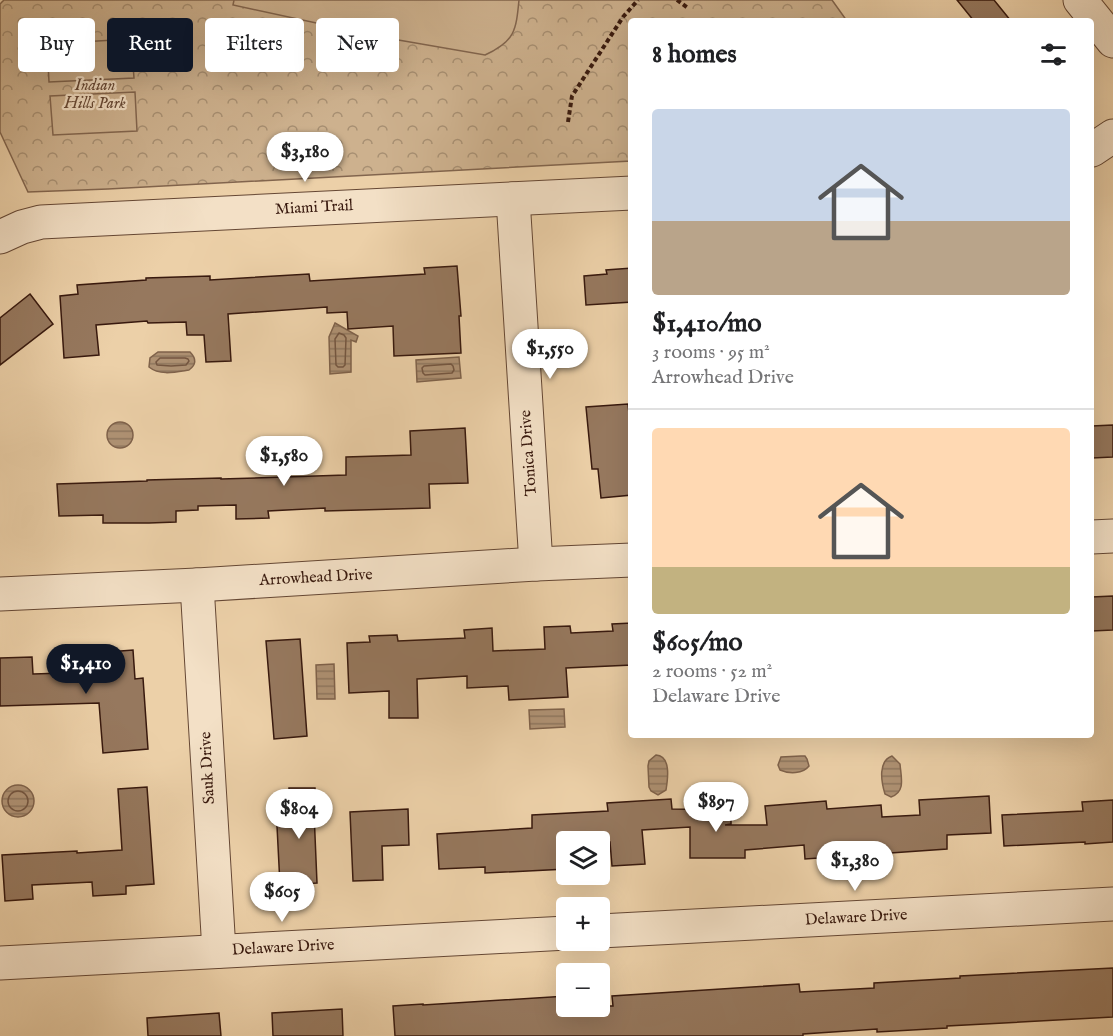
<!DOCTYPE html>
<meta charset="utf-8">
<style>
body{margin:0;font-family:"IM FELL English",serif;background:#f6f6f6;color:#202124;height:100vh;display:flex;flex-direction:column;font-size:22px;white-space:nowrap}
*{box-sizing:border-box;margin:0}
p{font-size:20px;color:#757577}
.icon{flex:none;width:33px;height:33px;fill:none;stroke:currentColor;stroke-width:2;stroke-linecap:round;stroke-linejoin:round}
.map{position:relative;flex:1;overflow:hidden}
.panel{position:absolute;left:628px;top:18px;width:466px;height:720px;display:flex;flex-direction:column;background:#fff;border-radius:6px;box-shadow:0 6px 24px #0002}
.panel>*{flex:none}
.hud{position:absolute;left:18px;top:18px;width:520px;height:54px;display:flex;gap:12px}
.fabs{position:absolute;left:556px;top:831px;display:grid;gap:12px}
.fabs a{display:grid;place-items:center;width:54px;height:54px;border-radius:6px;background:#fff;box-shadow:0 6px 24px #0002;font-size:30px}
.price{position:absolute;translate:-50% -51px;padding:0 14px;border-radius:21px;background:#fff;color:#222;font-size:20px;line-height:39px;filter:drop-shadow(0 2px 3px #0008)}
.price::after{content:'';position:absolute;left:50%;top:36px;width:18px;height:14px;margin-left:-9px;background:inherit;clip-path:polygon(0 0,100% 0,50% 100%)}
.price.on{background:#111827;color:#fff}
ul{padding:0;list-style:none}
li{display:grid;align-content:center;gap:12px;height:318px;padding:0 24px}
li+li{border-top:2px solid #e0e0e0}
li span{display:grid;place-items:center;height:186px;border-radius:6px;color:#555}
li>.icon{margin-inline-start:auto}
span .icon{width:108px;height:108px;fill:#fffc;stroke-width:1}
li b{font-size:26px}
h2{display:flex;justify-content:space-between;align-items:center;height:72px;padding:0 24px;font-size:26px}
.tag{padding:0 21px;border-radius:6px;background:#fff;box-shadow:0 6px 24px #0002;font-size:21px;line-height:54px}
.tag.on{background:#111827;color:#fff}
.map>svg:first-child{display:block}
.park{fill:url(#park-crowns);stroke:#82654e;stroke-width:1.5}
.pitch{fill:#cdb18e;stroke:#82654e;stroke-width:1.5}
.water{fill:url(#water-rules);stroke:#7f624b;stroke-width:1.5}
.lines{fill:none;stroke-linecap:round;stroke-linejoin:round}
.shore{stroke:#745641;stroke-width:1.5}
.building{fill:#96785e;stroke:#38190e;stroke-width:1.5}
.minor-casing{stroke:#654734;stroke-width:35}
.path{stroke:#38190e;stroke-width:4;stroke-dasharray:4.5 3;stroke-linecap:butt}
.minor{stroke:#f3e0c6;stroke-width:33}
.labels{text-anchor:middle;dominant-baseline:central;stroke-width:4.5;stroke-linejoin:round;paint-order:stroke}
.park-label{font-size:16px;font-style:italic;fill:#654734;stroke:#f3e0c6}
.street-label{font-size:16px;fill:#38190e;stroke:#f3e0c6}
</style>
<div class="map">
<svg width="1113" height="1036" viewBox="0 0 1113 1036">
<defs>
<pattern id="park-crowns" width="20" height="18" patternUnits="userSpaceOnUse" patternTransform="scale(1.5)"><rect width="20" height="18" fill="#cdb18e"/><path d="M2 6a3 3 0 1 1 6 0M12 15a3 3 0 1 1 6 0" fill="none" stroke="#a78f72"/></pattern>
<pattern id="water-rules" width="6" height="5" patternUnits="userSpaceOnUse" patternTransform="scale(1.5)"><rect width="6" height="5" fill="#af9274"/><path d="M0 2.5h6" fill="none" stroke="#8f765e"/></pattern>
</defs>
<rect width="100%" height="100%" fill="#ecd0a8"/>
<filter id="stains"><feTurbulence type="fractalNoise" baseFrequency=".00333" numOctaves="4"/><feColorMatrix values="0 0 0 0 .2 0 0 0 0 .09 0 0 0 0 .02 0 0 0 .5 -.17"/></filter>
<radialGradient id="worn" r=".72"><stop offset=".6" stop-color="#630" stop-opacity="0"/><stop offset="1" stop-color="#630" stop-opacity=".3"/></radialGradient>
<polygon class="park" points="4,0 832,0 847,21 632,21 631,161 108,189 28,192 0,132 0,4"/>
<g class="pitch">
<path d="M234 0H519C516 31 515 41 485 55L381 37 233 5Z"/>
<polygon points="131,39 134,78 49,82 47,44"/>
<polygon points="135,92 137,131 53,135 50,96"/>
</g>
<g class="water">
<polygon points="335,323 358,336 356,342 351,340 351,372 330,374 329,337"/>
<path d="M158 352H190C197 359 196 365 189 370 176 372 160 376 149 367L150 358Z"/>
<polygon points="459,357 461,378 417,382 416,360"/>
<circle cx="120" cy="435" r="13"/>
<polygon points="334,664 335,699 317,699 316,665"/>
<polygon points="564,709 565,727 530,729 529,710"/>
<path d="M656 755C671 756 668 778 666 790L658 795 651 791 649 787 648 766 649 761Z"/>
<path d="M801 756H805L807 759 809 766C803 774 789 774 780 770L778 765 781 757Z"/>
<path d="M892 756 900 764C901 777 906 792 891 797L885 794C881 781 878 761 892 756Z"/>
<circle cx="18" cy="801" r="16"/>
</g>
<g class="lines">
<g class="shore">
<polygon points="339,333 344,335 346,338 345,365 343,367 338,367 336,365 335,339"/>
<polygon points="160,358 185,358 188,359 189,361 186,365 171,366 157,365 156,362"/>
<polygon points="451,364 453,366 454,370 452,373 425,375 423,373 422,368 424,366"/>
<circle cx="18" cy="801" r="10"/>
</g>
</g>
<g class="building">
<polygon points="957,0 994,0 1011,21 974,21"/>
<polygon points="457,266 461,316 459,316 461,353 394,356 393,326 348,329 347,312 327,313 327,307 228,314 231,361 206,362 204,335 187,335 186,322 148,323 147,321 96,325 99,355 64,358 60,296 78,294 77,285 146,280 146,278 210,276 210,280 309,274 310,281 425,274 424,268"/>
<polygon points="632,268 632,302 586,305 584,276 607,274 606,270"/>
<polygon points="30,294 53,324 0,365 0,318"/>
<polygon points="628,404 632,444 632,495 601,498 598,469 592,469 586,407"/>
<polygon points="1113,425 1113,457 1092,458 1092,426"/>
<polygon points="465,428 468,483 429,484 430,508 325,511 325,508 268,511 269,518 236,519 236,505 198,506 198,510 176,511 176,522 149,523 103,523 103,515 59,516 57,484 147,481 147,480 221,478 221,479 346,475 346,457 411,455 410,431"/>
<polygon points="1113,596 1113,630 1092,631 1092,597"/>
<polygon points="632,623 632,665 566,668 568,697 509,700 508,686 467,688 467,676 417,679 418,718 389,718 389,691 349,693 347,643 370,642 369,636 397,635 398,641 465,638 464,630 492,628 493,651 545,649 544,627 570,626 571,633 613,631 612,624"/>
<polygon points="300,639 307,736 274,739 266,641"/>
<polygon points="133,650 135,679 143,678 148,749 103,753 99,703 0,706 0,658 32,657 33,674 97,672 95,653"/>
<polygon points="147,787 154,884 126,886 126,894 93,896 92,882 32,885 33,899 5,901 2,855 77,851 77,853 122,850 118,789"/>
<polygon points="289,788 315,788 316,812 314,812 317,883 280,885 277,826 289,826"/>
<polygon points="989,796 991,833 947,835 947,849 805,859 804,845 745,850 745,858 690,858 690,827 642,830 645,864 612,866 610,842 567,842 567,869 485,873 485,867 439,869 437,834 532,828 532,815 608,811 607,803 671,799 672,809 731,810 731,824 725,825 767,825 765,806 826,801 827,809 881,805 882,817 920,815 919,800"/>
<polygon points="1113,800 1113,842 1085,844 1085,842 1004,846 1002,815 1083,811 1082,802"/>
<polygon points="408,809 409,845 382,846 383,880 353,881 350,812"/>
<polygon points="1113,968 1113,1017 947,1026 947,1028 877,1032 877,1029 803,1034 803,1036 395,1036 393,1006 423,1004 423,1005 567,996 567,1006 613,1006 612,996 799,984 800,992 874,988 874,983 960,978 960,976"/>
<polygon points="342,1009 343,1036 273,1036 272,1013"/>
<polygon points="219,1013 221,1036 148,1036 147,1018"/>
</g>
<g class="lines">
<g class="minor-casing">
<g id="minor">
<polyline points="1080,0 1113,41"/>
<polyline points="1092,150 1113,136"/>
<polyline points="513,199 536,564"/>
<polyline points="0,237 22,227 41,222 632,193"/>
<polyline points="1092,537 1113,536"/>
<polyline points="197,585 219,951"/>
<polyline points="0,594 197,585 536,564 632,560"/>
<polyline points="600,931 1113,904"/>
<polyline points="0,963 567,933"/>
</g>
</g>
<g class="path">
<polyline points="677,0 688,8"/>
<polyline points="568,122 572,96 623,17 638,0"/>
</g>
<use href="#minor" class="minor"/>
</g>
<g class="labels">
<g class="park-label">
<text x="95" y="86">Indian<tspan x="95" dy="18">Hills Park</tspan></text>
</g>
<g class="street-label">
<text transform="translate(314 208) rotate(-3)">Miami Trail</text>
<text transform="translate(529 453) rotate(-94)">Tonica Drive</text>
<text transform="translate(316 578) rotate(-3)">Arrowhead Drive</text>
<text transform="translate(208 768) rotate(-93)">Sauk Drive</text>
<text transform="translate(856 918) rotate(-3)">Delaware Drive</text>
<text transform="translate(283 948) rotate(-3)">Delaware Drive</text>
</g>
</g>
<rect width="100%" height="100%" filter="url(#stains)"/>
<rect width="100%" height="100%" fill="url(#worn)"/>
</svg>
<div class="fabs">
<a><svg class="icon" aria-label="layers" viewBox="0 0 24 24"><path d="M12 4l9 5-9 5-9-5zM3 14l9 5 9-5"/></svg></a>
<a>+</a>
<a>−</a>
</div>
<b class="price" style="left:305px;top:183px">$3,180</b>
<b class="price" style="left:550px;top:380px">$1,550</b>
<b class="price" style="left:284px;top:487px">$1,580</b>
<b class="price on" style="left:86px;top:695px">$1,410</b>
<b class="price" style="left:716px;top:833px">$897</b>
<b class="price" style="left:299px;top:840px">$804</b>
<b class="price" style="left:855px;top:892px">$1,380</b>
<b class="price" style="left:282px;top:923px">$605</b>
<div class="hud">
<a class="tag">Buy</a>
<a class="tag on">Rent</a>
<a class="tag">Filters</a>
<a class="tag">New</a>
</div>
<section class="panel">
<h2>8 homes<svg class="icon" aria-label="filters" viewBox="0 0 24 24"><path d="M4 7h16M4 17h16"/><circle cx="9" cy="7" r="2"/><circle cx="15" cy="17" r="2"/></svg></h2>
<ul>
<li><span style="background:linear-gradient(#c9d6e8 60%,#b9a48a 0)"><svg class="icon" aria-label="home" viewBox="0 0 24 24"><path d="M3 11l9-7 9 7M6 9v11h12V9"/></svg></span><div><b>$1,410/mo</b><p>3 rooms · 95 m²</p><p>Arrowhead Drive</p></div></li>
<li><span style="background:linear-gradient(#ffd9b3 75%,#c2b280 0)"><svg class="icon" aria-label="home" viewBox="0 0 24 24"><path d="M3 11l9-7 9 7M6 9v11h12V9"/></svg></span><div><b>$605/mo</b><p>2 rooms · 52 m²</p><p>Delaware Drive</p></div></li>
</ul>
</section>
</div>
